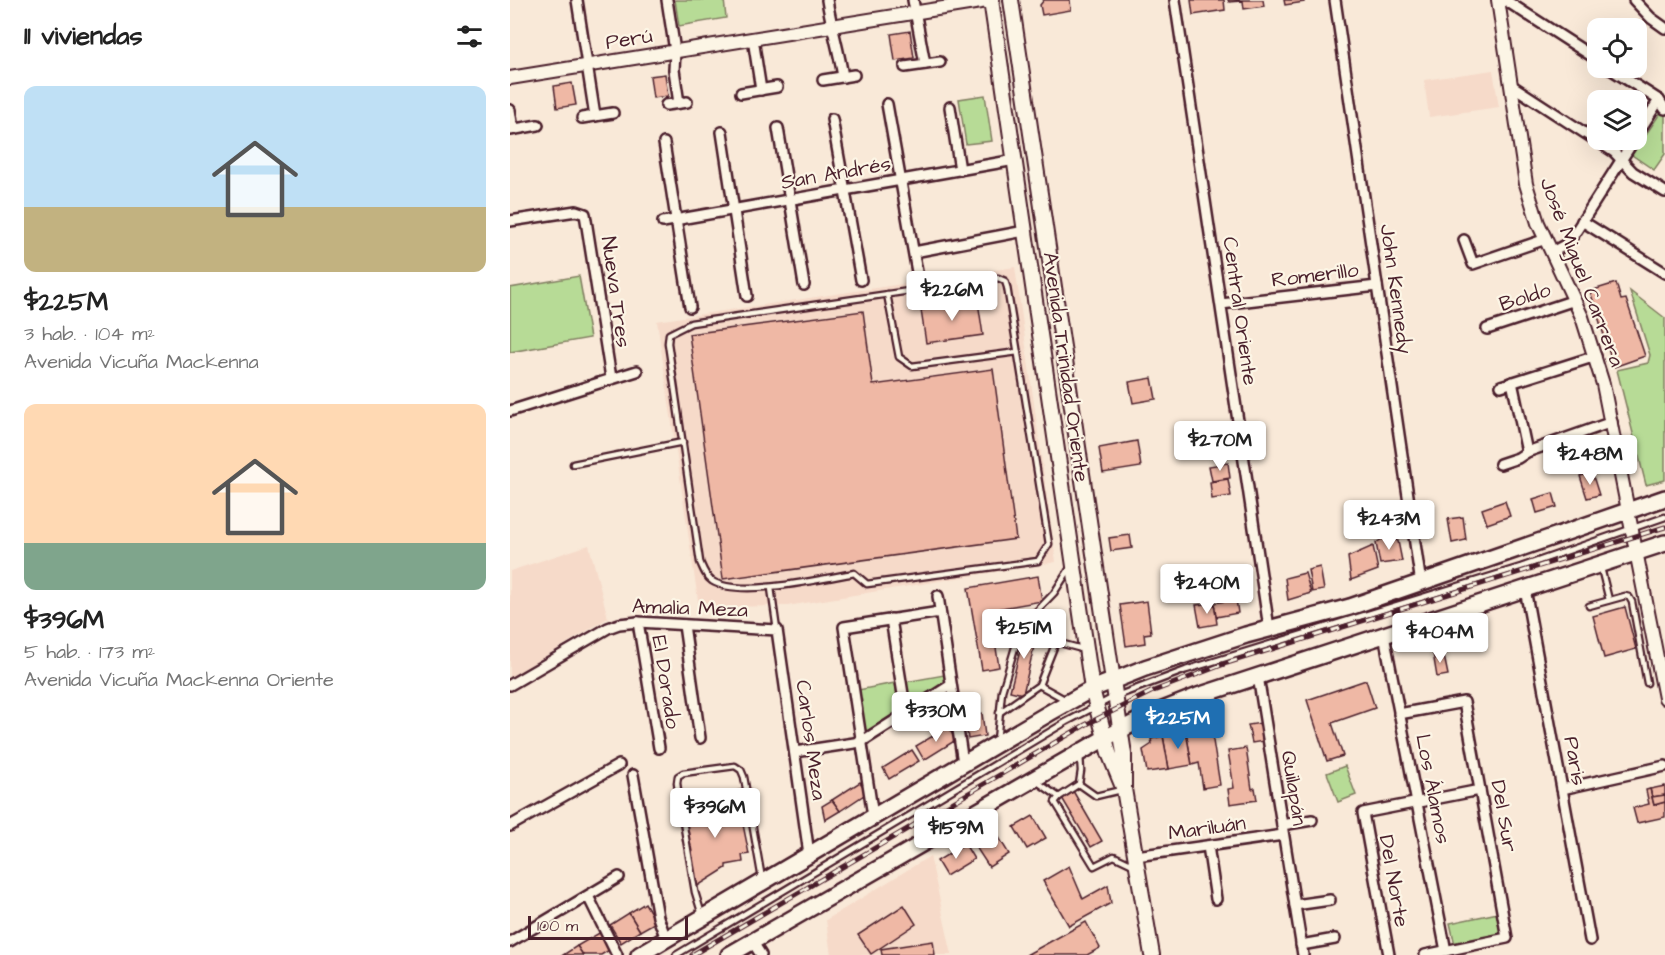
<!DOCTYPE html>
<html lang="es">
<meta charset="utf-8">
<style>
body{margin:0;font-family:"Architects Daughter",sans-serif;background:#f6f6f6;color:#222;height:100vh;display:flex;flex-direction:column;font-size:22px;white-space:nowrap}
*{box-sizing:border-box;margin:0}
p{font-size:20px;color:#767676}
.icon{flex:none;width:33px;height:33px;fill:none;stroke:currentColor;stroke-width:2;stroke-linecap:round;stroke-linejoin:round}
.map{position:relative;flex:1;overflow:hidden}
.drawer{display:flex;flex-direction:column;background:#fff;width:510px}
.drawer>*{flex:none}
.controls{position:absolute;left:1077px;top:18px;display:grid;gap:12px}
.controls a{display:grid;place-items:center;width:60px;height:60px;border-radius:12px;background:#fff;box-shadow:0 6px 24px #0002;font-size:30px}
.scale{position:absolute;left:18px;bottom:15px;width:160px;box-sizing:border-box;padding-left:6px;border:3px solid #4a1f2b;border-top:0;font-size:16px;line-height:21px;white-space:nowrap;color:#4a1f2b;-webkit-text-stroke:4px #fcf5e5;paint-order:stroke}
.price{position:absolute;translate:-50% -51px;padding:0 14px;border-radius:6px;background:#fff;color:#222;font-size:20px;line-height:39px;filter:drop-shadow(0 2px 3px #0008)}
.price::after{content:'';position:absolute;left:50%;top:36px;width:18px;height:14px;margin-left:-9px;background:inherit;clip-path:polygon(0 0,100% 0,50% 100%)}
.price.active{background:#1f6fb2;color:#fff}
ul{padding:0;list-style:none}
li{display:grid;align-content:center;gap:12px;height:318px;padding:0 24px}
li span{display:grid;place-items:center;height:186px;border-radius:12px;color:#555}
li>.icon{margin-inline-start:auto}
span .icon{width:108px;height:108px;fill:#fffc;stroke-width:1}
li b{font-size:26px}
h2{display:flex;justify-content:space-between;align-items:center;height:72px;padding:0 24px;font-size:26px}
main{display:flex;flex:1;min-height:0}
.map>svg:first-child{display:block}
.built{fill:#f6dac9}
.green{fill:#b7db96;stroke:#807d60;stroke-width:1.5}
.building{fill:#efb8a5;stroke:#4a1f2b;stroke-width:1.5}
.lines{fill:none;stroke-linecap:round;stroke-linejoin:round}
.service-casing{stroke:#4a1f2b;stroke-width:9}
.minor-casing{stroke:#4a1f2b;stroke-width:14}
.tertiary-casing{stroke:#4a1f2b;stroke-width:16}
.secondary-casing{stroke:#4a1f2b;stroke-width:18}
.primary-casing{stroke:#4a1f2b;stroke-width:20}
.service{stroke:#fcf5e5;stroke-width:4.5}
.minor{stroke:#fcf5e5;stroke-width:9}
.tertiary{stroke:#fcf5e5;stroke-width:12}
.secondary{stroke:#fcf5e5;stroke-width:14}
.primary{stroke:#fcf5e5;stroke-width:15}
.rail-casing{stroke:#4a1f2b;stroke-width:5}
.rail{stroke:#fcf5e5;stroke-width:3;stroke-dasharray:9;stroke-linecap:butt}
.labels{text-anchor:middle;dominant-baseline:central;stroke-width:4.5;stroke-linejoin:round;paint-order:stroke}
.street-label{font-size:21px;fill:#4a1f2b;stroke:#fcf5e5}
</style>
<main>
<section class="drawer">
<h2>11 viviendas<svg class="icon" aria-label="filters" viewBox="0 0 24 24"><path d="M4 7h16M4 17h16"/><circle cx="9" cy="7" r="2"/><circle cx="15" cy="17" r="2"/></svg></h2>
<ul>
<li><span style="background:linear-gradient(#bfe0f5 65%,#c2b280 0)"><svg class="icon" aria-label="home" viewBox="0 0 24 24"><path d="M3 11l9-7 9 7M6 9v11h12V9"/></svg></span><div><b>$225M</b><p>3 hab. · 104 m²</p><p>Avenida Vicuña Mackenna</p></div></li>
<li><span style="background:linear-gradient(#ffd9b3 75%,#7fa58c 0)"><svg class="icon" aria-label="home" viewBox="0 0 24 24"><path d="M3 11l9-7 9 7M6 9v11h12V9"/></svg></span><div><b>$396M</b><p>5 hab. · 173 m²</p><p>Avenida Vicuña Mackenna Oriente</p></div></li>
</ul>
</section>
<div class="map">
<svg width="1155" height="955" viewBox="0 0 1155 955">
<rect width="100%" height="100%" fill="#f9e9d8"/>
<filter id="ink" filterUnits="userSpaceOnUse"><feTurbulence type="fractalNoise" baseFrequency=".0167" numOctaves="2"/><feDisplacementMap in="SourceGraphic" scale="12" xChannelSelector="R" yChannelSelector="G"/><feConvolveMatrix kernelMatrix="1 2 1 2 8 2 1 2 1" color-interpolation-filters="sRGB"/></filter>
<g filter="url(#ink)">
<g class="built">
<polygon points="983,70 989,107 919,117 914,80"/>
<polygon points="505,267 546,562 277,606 189,607 147,321"/>
<polygon points="79,545 98,618 0,678 0,571"/>
<polygon points="420,856 442,955 321,955 316,920"/>
</g>
<g class="green">
<polygon points="165,0 214,0 216,18 169,26"/>
<polygon points="475,95 482,141 456,144 449,99"/>
<polygon points="1151,112 1155,115 1155,154 1144,170 1122,155"/>
<polygon points="69,276 80,338 0,352 0,288"/>
<polygon points="1120,291 1155,318 1155,480 1136,485 1107,370 1138,363 1140,355"/>
<polygon points="434,675 437,689 401,711 395,682"/>
<polygon points="385,683 391,716 357,737 348,690"/>
<polygon points="835,766 846,795 828,802 817,773"/>
<polygon points="988,913 992,935 945,945 940,923"/>
</g>
<g class="building">
<polygon points="534,0 560,0 561,10 532,15 530,5"/>
<polygon points="681,0 714,0 715,10 683,15"/>
<polygon points="718,0 753,0 754,6 734,9 733,1 719,2"/>
<polygon points="774,0 794,0 794,2 775,5"/>
<polygon points="400,31 404,58 385,61 381,34"/>
<polygon points="155,74 158,96 143,98 140,76"/>
<polygon points="62,83 66,105 47,108 44,86"/>
<polygon points="1106,283 1111,300 1116,299 1135,356 1104,367 1080,291"/>
<polygon points="468,302 473,335 416,343 411,310"/>
<polygon points="353,311 363,385 483,369 506,539 213,579 179,334"/>
<polygon points="642,378 646,399 623,403 619,382"/>
<polygon points="627,441 631,467 593,473 589,448"/>
<polygon points="718,463 720,478 702,481 699,466"/>
<polygon points="1082,473 1089,495 1077,498 1070,476"/>
<polygon points="718,479 721,496 702,499 700,482"/>
<polygon points="1043,493 1047,507 1027,513 1023,499"/>
<polygon points="995,501 1000,516 977,524 972,509"/>
<polygon points="953,517 956,540 942,543 938,519"/>
<polygon points="620,535 622,548 601,551 599,538"/>
<polygon points="880,538 888,541 892,561 870,564 866,543 872,539"/>
<polygon points="863,546 868,570 841,580 838,557"/>
<polygon points="810,567 814,590 802,592 798,570"/>
<polygon points="795,573 801,593 778,600 775,578"/>
<polygon points="528,576 532,601 480,610 489,667 472,670 458,588"/>
<polygon points="726,599 728,613 706,617 704,603"/>
<polygon points="637,601 641,633 634,634 635,643 616,646 610,605"/>
<polygon points="704,603 707,624 690,627 686,605"/>
<polygon points="1115,607 1126,649 1094,658 1083,616"/>
<polygon points="551,616 553,635 547,636 547,629 544,629 543,617"/>
<polygon points="516,626 528,629 513,694 500,691"/>
<polygon points="933,651 938,675 927,677 923,653"/>
<polygon points="856,680 865,708 822,723 833,756 817,761 797,700"/>
<polygon points="472,713 475,736 458,739 455,716"/>
<polygon points="751,723 754,741 742,743 738,725"/>
<polygon points="438,727 446,740 414,760 406,746"/>
<polygon points="701,728 710,785 693,788 689,763 682,765 676,732"/>
<polygon points="676,732 682,765 659,769 653,736"/>
<polygon points="653,736 659,769 637,772 633,750 642,744 641,739"/>
<polygon points="736,748 742,789 745,788 747,800 720,804 718,789 724,788 718,751"/>
<polygon points="402,750 409,761 379,779 373,768"/>
<polygon points="350,782 357,793 330,811 322,800"/>
<polygon points="1155,786 1155,795 1142,797 1140,789"/>
<polygon points="1140,789 1144,805 1155,802 1155,817 1127,823 1123,808 1139,804 1136,790"/>
<polygon points="563,791 592,841 581,847 552,798"/>
<polygon points="1155,795 1155,802 1144,805 1142,797"/>
<polygon points="228,800 239,854 232,855 233,862 216,865 216,868 186,887 173,811"/>
<polygon points="322,800 330,811 315,820 312,806"/>
<polygon points="523,816 536,838 517,849 504,827"/>
<polygon points="485,831 499,854 479,867 464,844"/>
<polygon points="455,844 464,859 436,876 427,861"/>
<polygon points="559,866 573,899 598,885 601,903 559,926 533,881"/>
<polygon points="135,903 146,922 130,931 119,913"/>
<polygon points="394,905 406,924 361,954 348,935"/>
<polygon points="119,913 130,931 111,943 100,925"/>
<polygon points="576,922 590,948 577,955 516,955"/>
<polygon points="91,932 101,949 91,955 73,955 67,946"/>
<polygon points="423,941 425,955 372,955 371,949"/>
<polygon points="67,946 73,955 53,955"/>
</g>
<g class="lines">
<g class="service-casing">
<g id="service">
<path d="M488 278 495 281 497 287 539 544 528 561 357 584 344 573C312 579 229 598 202 581 196 577 193 569 190 562L158 343 159 334 181 323Z"/>
<polyline points="377,294 389,357 402,366 508,352"/>
<polyline points="63,464 173,442"/>
<polyline points="1091,568 1099,600"/>
<polyline points="261,588 267,630"/>
<polyline points="1079,606 1115,596 1119,597 1122,602 1137,683"/>
<polyline points="519,619 546,642 572,649"/>
<polyline points="529,685 546,642"/>
<polyline points="489,713 529,685 556,700"/>
<polyline points="487,740 492,691 506,644 519,619 544,593 560,568"/>
<polyline points="526,781 549,797 569,784 571,771 570,755"/>
<polyline points="569,784 586,796 611,790"/>
<polyline points="549,797 545,802 584,866 604,856 625,866"/>
<polyline points="204,798 237,793"/>
<polyline points="192,915 185,892 169,798 167,783 168,776 173,773 225,766 231,770 234,777 252,879"/>
<polyline points="166,955 556,722 604,697 676,670 1011,567 1155,517"/>
</g>
</g>
<g class="minor-casing">
<g id="minor">
<polyline points="67,0 85,116"/>
<polyline points="157,0 165,51 164,70 169,103"/>
<path d="M317 0C321 26 329 50 333 77"/>
<polyline points="403,0 415,64"/>
<polyline points="665,0 759,628"/>
<polyline points="825,0 911,584"/>
<polyline points="995,0 1088,60"/>
<polyline points="1124,0 1141,18 1155,28"/>
<polyline points="243,39 251,90"/>
<polyline points="395,67 430,62"/>
<polyline points="1099,68 1149,100 1155,109"/>
<polyline points="313,80 344,75"/>
<polyline points="1001,85 1104,152 1123,172 1155,192"/>
<polyline points="231,93 267,87"/>
<polyline points="377,104 407,272"/>
<polyline points="156,105 177,102"/>
<polyline points="440,107 450,170"/>
<polyline points="0,110 3,129"/>
<polyline points="72,118 103,113"/>
<polyline points="322,119 351,280"/>
<polyline points="268,128 294,285"/>
<polyline points="0,130 28,125"/>
<polyline points="212,132 237,296"/>
<polyline points="1126,136 1149,100"/>
<polyline points="154,143 180,307"/>
<polyline points="0,221 66,211 75,214 101,378"/>
<polyline points="1072,221 1155,273"/>
<polyline points="153,222 505,160"/>
<polyline points="954,240 963,264 1036,239"/>
<polyline points="404,252 515,231"/>
<polyline points="1042,252 1055,245 1063,236 1124,140"/>
<polyline points="711,304 867,286"/>
<polyline points="977,329 1065,300"/>
<polyline points="1002,382 1017,452"/>
<polyline points="991,386 1086,356"/>
<polyline points="0,411 127,371"/>
<polyline points="990,464 1008,458 1017,452 1102,422"/>
<polyline points="1015,589 1080,940"/>
<polyline points="428,596 453,763"/>
<polyline points="381,619 396,713"/>
<polyline points="128,622 149,748"/>
<polyline points="174,625 190,738"/>
<polyline points="874,635 936,951"/>
<polyline points="748,676 793,955"/>
<polyline points="0,685 98,628 109,624 128,622 267,630 299,854"/>
<polyline points="889,714 954,702 997,938 915,955"/>
<polyline points="285,752 351,742 441,685"/>
<polyline points="123,775 148,917 156,939"/>
<polyline points="1052,789 1155,766"/>
<polyline points="363,816 334,627 430,612"/>
<polyline points="772,825 802,820"/>
<polyline points="0,826 109,765"/>
<polyline points="698,846 706,899"/>
<polyline points="626,856 773,835"/>
<polyline points="78,896 107,955"/>
<polyline points="785,905 820,900"/>
<polyline points="242,941 251,955"/>
<polyline points="0,942 109,877"/>
<polyline points="791,945 825,939"/>
<polyline points="879,955 853,813 970,790"/>
</g>
</g>
<g class="tertiary-casing">
<g id="tertiary">
<polyline points="988,0 1016,184 1028,223 1072,317 1093,384 1155,698"/>
<polyline points="0,78 483,0"/>
</g>
</g>
<g class="secondary-casing">
<g id="secondary">
<polyline points="481,0 582,689 599,753 613,787"/>
<polyline points="501,0 614,754 614,789 642,955"/>
</g>
</g>
<g class="primary-casing">
<g id="primary">
<polyline points="129,955 541,712 582,689 635,668 736,635 840,607 1155,498"/>
<polyline points="219,955 595,738 640,715 688,696 1155,543"/>
</g>
</g>
<use href="#service" class="service"/>
<use href="#minor" class="minor"/>
<use href="#tertiary" class="tertiary"/>
<use href="#secondary" class="secondary"/>
<use href="#primary" class="primary"/>
<g class="rail-casing">
<polyline id="rail" points="182,955 575,725 641,692 717,663 1155,527"/>
</g>
<use href="#rail" class="rail"/>
</g>
</g>
<g class="labels">
<g class="street-label">
<text transform="translate(119 39) rotate(-9)">Perú</text>
<text transform="translate(326 173) rotate(-10)">San Andrés</text>
<text transform="translate(1072 272) rotate(69)">José Miguel Carrera</text>
<text transform="translate(805 275) rotate(-7)">Romerillo</text>
<text transform="translate(886 289) rotate(82)">John Kennedy</text>
<text transform="translate(106 292) rotate(82)">Nueva Tres</text>
<text transform="translate(1015 297) rotate(-18)">Boldo</text>
<text transform="translate(730 311) rotate(82)">Central Oriente</text>
<text transform="translate(556 367) rotate(82)">Avenida Trinidad Oriente</text>
<text transform="translate(180 608) rotate(2)">Amalia Meza</text>
<text transform="translate(156 682) rotate(81)">El Dorado</text>
<text transform="translate(301 740) rotate(82)">Carlos Meza</text>
<text transform="translate(1065 761) rotate(80)">Paris</text>
<text transform="translate(784 788) rotate(81)">Quilapán</text>
<text transform="translate(923 789) rotate(79)">Los Álamos</text>
<text transform="translate(994 816) rotate(80)">Del Sur</text>
<text transform="translate(697 828) rotate(-8)">Mariluán</text>
<text transform="translate(884 881) rotate(80)">Del Norte</text>
</g>
</g>
</svg>
<div class="controls">
<a><svg class="icon" aria-label="locate" viewBox="0 0 24 24"><circle cx="12" cy="12" r="6"/><path d="M12 2v4M12 18v4M2 12h4M18 12h4"/></svg></a>
<a><svg class="icon" aria-label="layers" viewBox="0 0 24 24"><path d="M12 4l9 5-9 5-9-5zM3 14l9 5 9-5"/></svg></a>
</div>
<div class="scale">100 m</div>
<b class="price" style="left:442px;top:322px">$226M</b>
<b class="price" style="left:710px;top:472px">$270M</b>
<b class="price" style="left:1080px;top:486px">$248M</b>
<b class="price" style="left:879px;top:551px">$243M</b>
<b class="price" style="left:697px;top:615px">$240M</b>
<b class="price" style="left:514px;top:660px">$251M</b>
<b class="price" style="left:930px;top:664px">$404M</b>
<b class="price" style="left:426px;top:743px">$330M</b>
<b class="price active" style="left:668px;top:750px">$225M</b>
<b class="price" style="left:205px;top:839px">$396M</b>
<b class="price" style="left:446px;top:860px">$159M</b>
</div>
</main>
